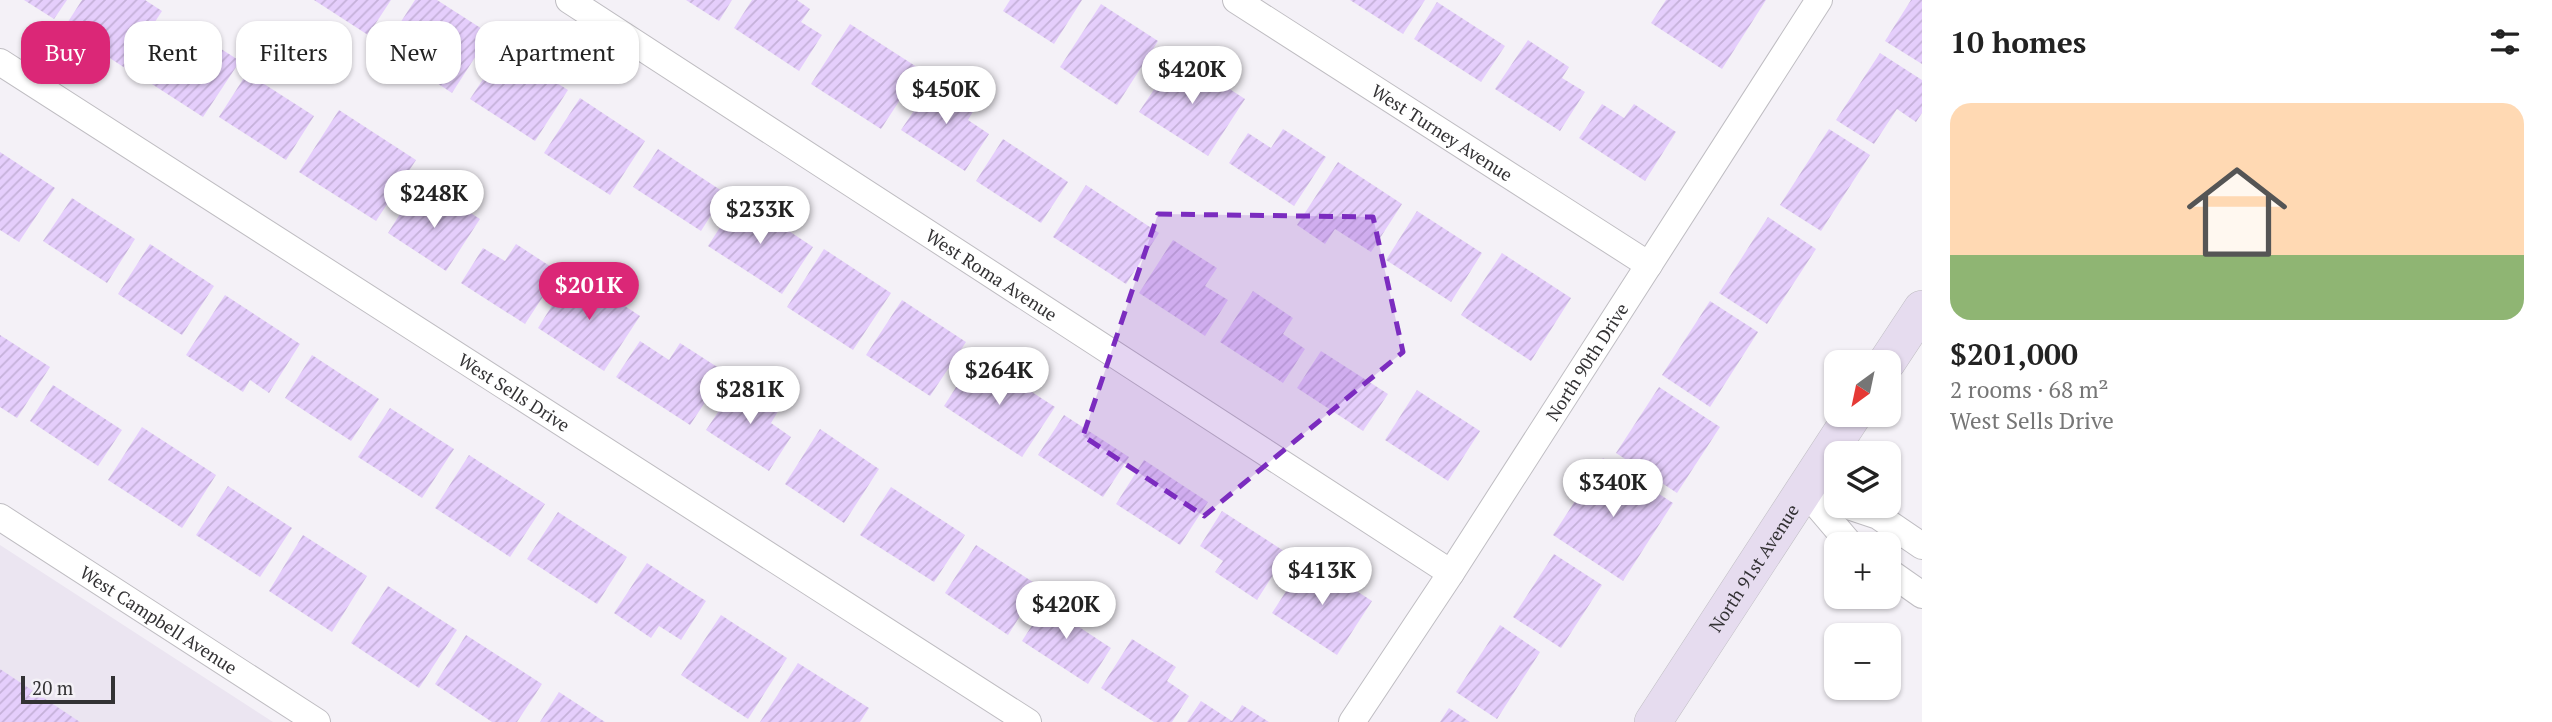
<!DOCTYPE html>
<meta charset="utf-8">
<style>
body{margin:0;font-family:"PT Serif",serif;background:#f2f2f2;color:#222;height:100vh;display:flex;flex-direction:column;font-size:26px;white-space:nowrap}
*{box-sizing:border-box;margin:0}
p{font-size:23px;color:#767676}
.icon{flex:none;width:38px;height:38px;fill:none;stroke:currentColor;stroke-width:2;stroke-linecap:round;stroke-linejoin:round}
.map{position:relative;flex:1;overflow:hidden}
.panel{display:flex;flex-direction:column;background:#fff;width:630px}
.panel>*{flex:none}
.hud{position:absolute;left:21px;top:21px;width:665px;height:63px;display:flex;gap:14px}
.needle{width:46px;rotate:213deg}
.controls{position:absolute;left:1824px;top:350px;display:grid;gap:14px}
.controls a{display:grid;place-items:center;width:77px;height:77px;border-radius:14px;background:#fff;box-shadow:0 2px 5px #0004;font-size:35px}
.scale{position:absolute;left:21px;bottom:18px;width:94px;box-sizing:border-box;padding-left:7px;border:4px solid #333234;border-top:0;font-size:19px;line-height:24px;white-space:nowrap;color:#333234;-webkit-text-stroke:5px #f4f1f7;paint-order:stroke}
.price{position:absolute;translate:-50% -60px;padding:0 16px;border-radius:24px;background:#fff;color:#222;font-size:23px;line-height:46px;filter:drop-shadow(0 2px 4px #0008)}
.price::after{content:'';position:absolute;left:50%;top:42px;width:21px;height:16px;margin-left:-10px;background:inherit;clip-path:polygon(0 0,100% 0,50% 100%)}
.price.on{background:#db2777;color:#fff}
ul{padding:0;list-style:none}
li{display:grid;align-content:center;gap:14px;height:371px;padding:0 28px}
li span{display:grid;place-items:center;height:217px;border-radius:21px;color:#555}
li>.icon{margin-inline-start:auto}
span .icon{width:126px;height:126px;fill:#fffc;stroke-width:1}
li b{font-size:30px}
h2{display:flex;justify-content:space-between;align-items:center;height:84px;padding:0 28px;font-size:30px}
.pill{padding:0 24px;border-radius:21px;background:#fff;box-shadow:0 2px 5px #0004;font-size:24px;line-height:63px}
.pill.on{background:#db2777;color:#fff}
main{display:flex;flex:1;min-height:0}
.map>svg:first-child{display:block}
.built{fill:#ebe5f1}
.building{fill:url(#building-hatch)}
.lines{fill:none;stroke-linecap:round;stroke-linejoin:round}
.minor-casing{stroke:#bfbdc2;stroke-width:28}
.secondary-casing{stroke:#bfbdc2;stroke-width:38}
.minor{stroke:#fff;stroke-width:26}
.secondary{stroke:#e6dcef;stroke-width:37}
.marked{fill:#7b2cbf;fill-opacity:0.2;stroke:#7b2cbf;stroke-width:5;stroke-dasharray:14 9;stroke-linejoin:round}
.labels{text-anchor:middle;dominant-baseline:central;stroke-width:7;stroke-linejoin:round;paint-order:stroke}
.street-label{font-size:18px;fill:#333234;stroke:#f4f1f7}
</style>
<main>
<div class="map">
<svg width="1922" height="722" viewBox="0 0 1922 722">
<defs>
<pattern id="building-hatch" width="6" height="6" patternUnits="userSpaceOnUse" patternTransform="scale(1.75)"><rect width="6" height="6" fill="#e5cefc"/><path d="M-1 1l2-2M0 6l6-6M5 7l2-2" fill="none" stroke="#c5b1d9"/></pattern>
</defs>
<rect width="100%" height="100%" fill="#f4f1f7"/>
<polygon class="built" points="0,545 273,722 0,722"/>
<g class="building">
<polygon points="24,0 67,0 54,19"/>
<polygon points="82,0 145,0 162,11 125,68 64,28"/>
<polygon points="314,0 391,0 368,35"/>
<polygon points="415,0 437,0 490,34 452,93 384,48"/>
<polygon points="686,0 732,0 719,21"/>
<polygon points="752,0 797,0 810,9 801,22 822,35 799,71 734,28"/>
<polygon points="1010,0 1082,0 1054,44 1003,11"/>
<polygon points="1350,0 1425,0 1403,34"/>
<polygon points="1666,0 1766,0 1722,69 1651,23"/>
<polygon points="1911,0 1922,0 1922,64 1885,41"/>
<polygon points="1437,2 1505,46 1481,82 1414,39"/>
<polygon points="1101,4 1158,41 1117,105 1060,67"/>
<polygon points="177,21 240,61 203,117 141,77"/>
<polygon points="850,24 920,69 881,129 811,84"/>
<polygon points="1528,40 1569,67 1562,78 1585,92 1560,131 1495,89"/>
<polygon points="503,49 568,90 535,141 470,99"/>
<polygon points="1880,53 1922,80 1922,113 1916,122 1897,109 1874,144 1836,120"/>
<polygon points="1177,55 1245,99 1208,156 1139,112"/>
<polygon points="247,73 314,116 286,160 219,117"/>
<polygon points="934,81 975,108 968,120 989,134 965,171 901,130"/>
<polygon points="580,98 645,141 610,195 544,153"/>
<polygon points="1602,104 1624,118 1634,104 1676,132 1645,181 1579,138"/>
<polygon points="339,110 416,160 376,221 299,172"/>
<polygon points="1283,129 1326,157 1294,206 1229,163 1248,133 1271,148"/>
<polygon points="1829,129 1870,155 1821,231 1780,205"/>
<polygon points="1003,139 1068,182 1041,223 976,181"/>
<polygon points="658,149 725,193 701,231 633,187"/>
<polygon points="0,152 55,188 19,242 0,230"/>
<polygon points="1338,162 1402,204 1371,252 1335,229 1325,244 1297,225"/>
<polygon points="1086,185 1159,233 1126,284 1053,237"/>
<polygon points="412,195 435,210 444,196 480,219 446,271 388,233"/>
<polygon points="72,198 135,239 107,283 43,241"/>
<polygon points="739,198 813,247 782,294 708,246"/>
<polygon points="1417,211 1482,253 1451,302 1386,260"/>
<polygon points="1768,217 1816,249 1767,324 1719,293"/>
<polygon points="1173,240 1217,268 1205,286 1228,300 1205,336 1139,293"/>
<polygon points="150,244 214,286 182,335 118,294"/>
<polygon points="516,244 559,272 525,324 461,283 483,248 505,261"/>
<polygon points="824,249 891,293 853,350 787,307"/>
<polygon points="1502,253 1571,298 1531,361 1461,315"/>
<polygon points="573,272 640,316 604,371 538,328"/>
<polygon points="1253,291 1293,318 1283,334 1305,349 1283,383 1220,342"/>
<polygon points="225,295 300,344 269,393 250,380 243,392 186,355"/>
<polygon points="902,300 966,342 930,396 866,355"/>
<polygon points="1710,301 1758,332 1710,407 1662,375"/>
<polygon points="0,335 50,367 17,418 0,407"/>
<polygon points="640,341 669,360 680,343 725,372 690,425 616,377"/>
<polygon points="1321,351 1388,394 1363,431 1297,388"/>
<polygon points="312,355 379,399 351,441 285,398"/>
<polygon points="976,356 1055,407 1022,457 944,406"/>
<polygon points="739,381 780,408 771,423 791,437 769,471 706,430"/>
<polygon points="53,385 122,430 98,466 30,421"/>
<polygon points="1659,387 1720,427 1677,493 1616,453"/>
<polygon points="1417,390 1480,431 1448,481 1385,440"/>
<polygon points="390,408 454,449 422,498 358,457"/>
<polygon points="1064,415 1129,457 1103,497 1038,455"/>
<polygon points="142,427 216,475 182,528 108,480"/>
<polygon points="820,429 879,469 844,523 785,484"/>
<polygon points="469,455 545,504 510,557 435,508"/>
<polygon points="1603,458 1673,503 1623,581 1553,535"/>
<polygon points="1144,460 1208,502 1180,545 1116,504"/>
<polygon points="228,486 292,528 260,577 196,535"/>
<polygon points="891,487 965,535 934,582 860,535"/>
<polygon points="1222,511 1287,553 1257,600 1215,572 1223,561 1200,546"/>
<polygon points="558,512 627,557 597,604 527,559"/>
<polygon points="303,535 367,576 332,632 269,591"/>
<polygon points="976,545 1039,586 1008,635 945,593"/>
<polygon points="1554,554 1602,585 1561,648 1513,617"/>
<polygon points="1307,559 1372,601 1337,655 1272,613"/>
<polygon points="647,563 706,601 681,640 659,626 651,638 614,613"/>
<polygon points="388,586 457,630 419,688 351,643"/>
<polygon points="1051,596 1082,617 1076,625 1111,648 1088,684 1022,641"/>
<polygon points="721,615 787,658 748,719 681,675"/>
<polygon points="1500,625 1540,652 1497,719 1456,692"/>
<polygon points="466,635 542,684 517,722 492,722 435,684"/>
<polygon points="1132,639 1176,667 1167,681 1189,696 1172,722 1154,722 1101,688"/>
<polygon points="798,663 869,708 860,722 760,722"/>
<polygon points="0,669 80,722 0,722"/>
<polygon points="559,692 605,722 540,722"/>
<polygon points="1201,701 1232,721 1242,705 1269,722 1187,722"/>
<polygon points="1449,708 1470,722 1440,722"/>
</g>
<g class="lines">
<g class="minor-casing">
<g id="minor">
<path id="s1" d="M569 0 1451 573"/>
<path id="s2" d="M1236 0 1649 265"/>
<path id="s3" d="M0 62 1028 722"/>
<polyline points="1804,490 1850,544"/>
<polyline points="1848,506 1878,516 1922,546"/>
<path id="s4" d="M0 517 317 722"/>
<polyline points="1888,571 1922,595"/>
<path id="s5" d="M1352 722 1451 573 1819 0"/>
</g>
</g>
<g class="secondary-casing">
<g id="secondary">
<polyline points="1887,362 1922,309"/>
<path id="s6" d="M1653 722 1853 415"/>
</g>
</g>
<use href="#minor" class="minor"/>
<use href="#secondary" class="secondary"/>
</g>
<path class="marked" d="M1158 214 1373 217 1403 352 1204 516 1083 436Z"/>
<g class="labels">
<g class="street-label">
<text stroke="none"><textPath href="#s2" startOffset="245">West Turney Avenue</textPath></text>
<text stroke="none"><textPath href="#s1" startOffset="504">West Roma Avenue</textPath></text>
<text stroke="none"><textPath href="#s5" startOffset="430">North 90th Drive</textPath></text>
<text stroke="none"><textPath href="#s3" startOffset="611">West Sells Drive</textPath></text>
<text stroke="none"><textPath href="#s6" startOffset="184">North 91st Avenue</textPath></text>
<text stroke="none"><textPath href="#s4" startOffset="189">West Campbell Avenue</textPath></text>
</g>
</g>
</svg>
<div class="controls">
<a><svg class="needle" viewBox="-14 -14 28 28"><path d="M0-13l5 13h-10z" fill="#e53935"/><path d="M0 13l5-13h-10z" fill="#767676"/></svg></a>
<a><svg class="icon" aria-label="layers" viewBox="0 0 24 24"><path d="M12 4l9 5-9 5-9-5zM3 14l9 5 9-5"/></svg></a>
<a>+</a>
<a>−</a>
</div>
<div class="scale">20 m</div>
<b class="price" style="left:1192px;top:106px">$420K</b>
<b class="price" style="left:946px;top:126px">$450K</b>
<b class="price" style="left:434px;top:230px">$248K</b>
<b class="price" style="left:760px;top:246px">$233K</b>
<b class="price on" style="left:589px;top:322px">$201K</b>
<b class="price" style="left:999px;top:407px">$264K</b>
<b class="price" style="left:750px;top:426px">$281K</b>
<b class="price" style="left:1613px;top:519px">$340K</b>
<b class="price" style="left:1322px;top:607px">$413K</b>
<b class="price" style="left:1066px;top:641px">$420K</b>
<div class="hud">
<a class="pill on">Buy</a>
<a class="pill">Rent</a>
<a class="pill">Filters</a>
<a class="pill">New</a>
<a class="pill">Apartment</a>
</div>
</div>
<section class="panel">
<h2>10 homes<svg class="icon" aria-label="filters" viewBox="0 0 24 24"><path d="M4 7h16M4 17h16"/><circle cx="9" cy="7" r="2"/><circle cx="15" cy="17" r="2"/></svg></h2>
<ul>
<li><span style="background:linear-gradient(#ffd9b3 70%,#8fb573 0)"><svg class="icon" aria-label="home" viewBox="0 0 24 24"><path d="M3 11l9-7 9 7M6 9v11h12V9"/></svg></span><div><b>$201,000</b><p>2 rooms · 68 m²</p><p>West Sells Drive</p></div></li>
</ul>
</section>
</main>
